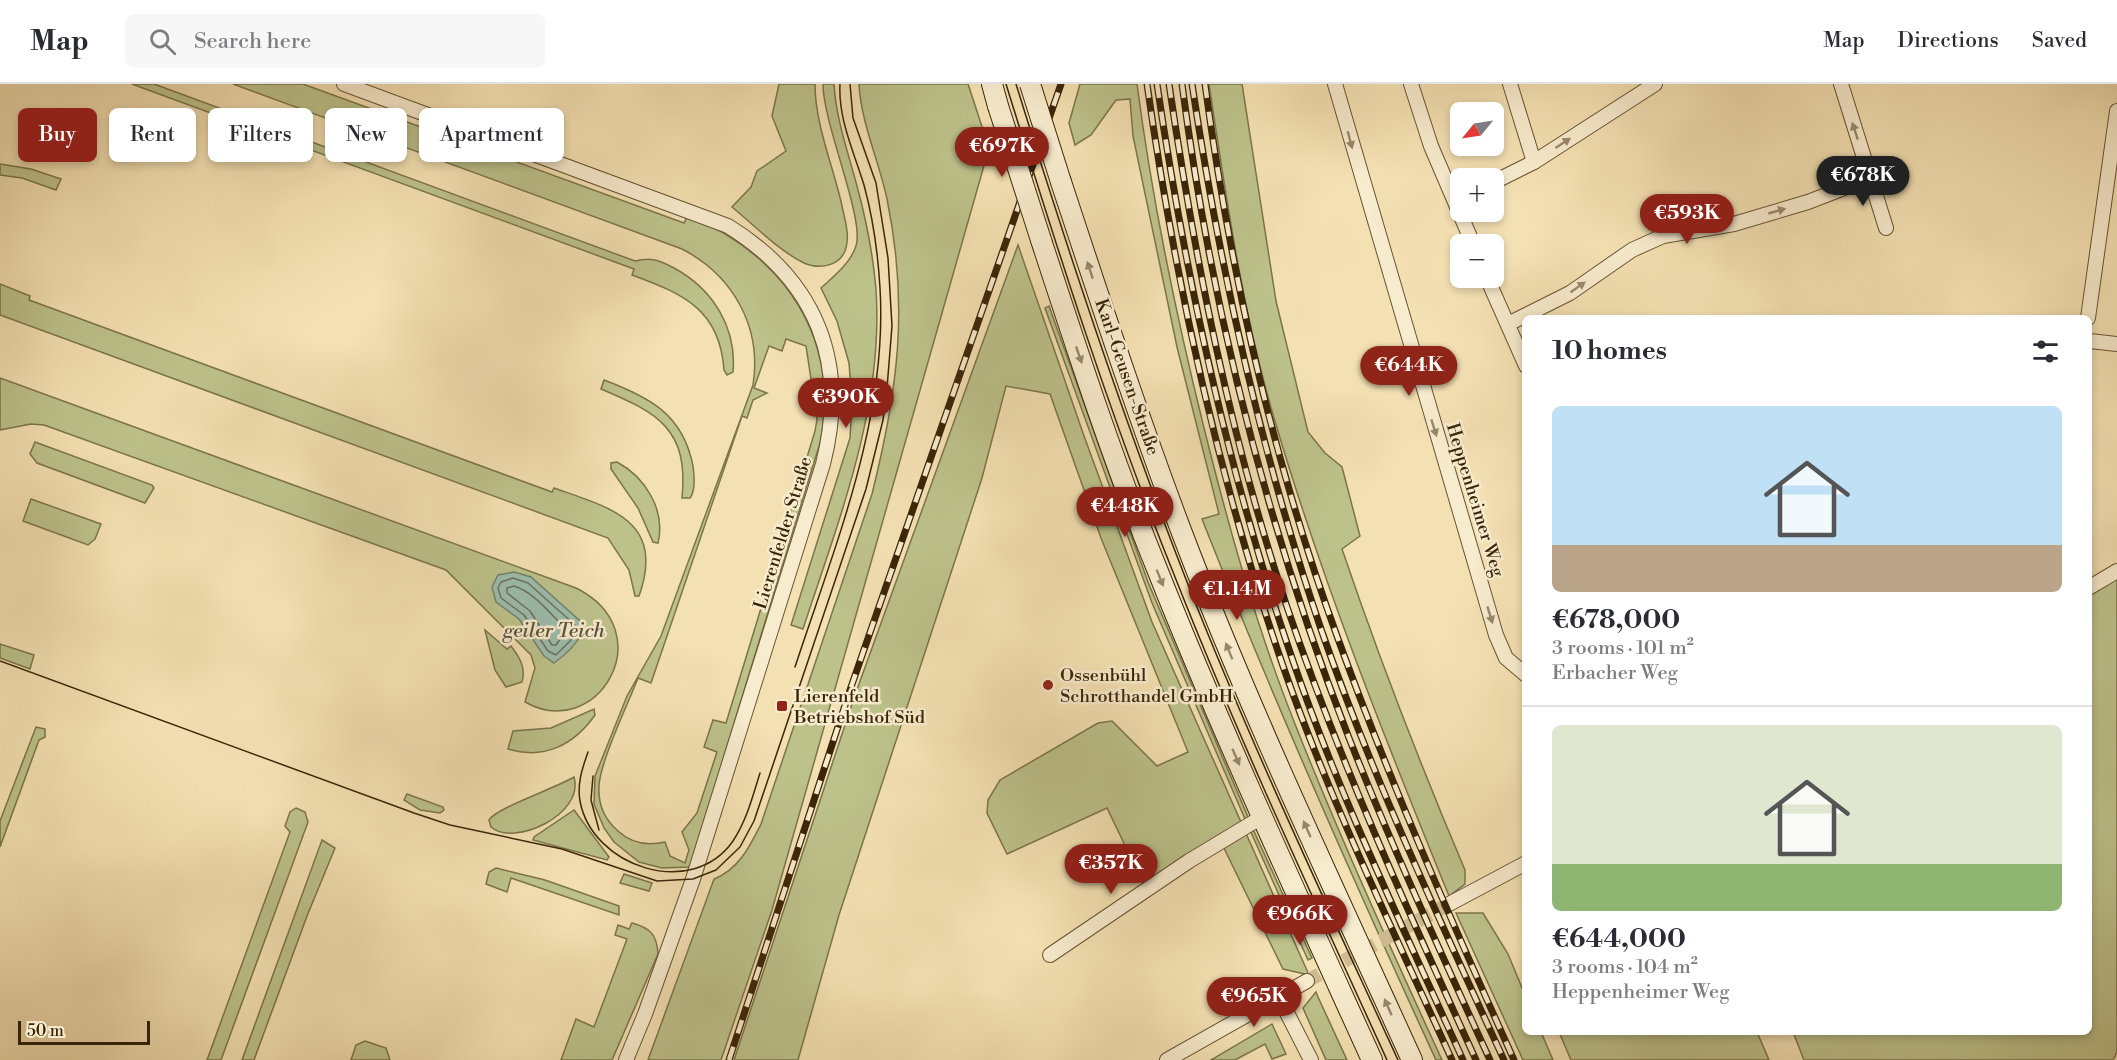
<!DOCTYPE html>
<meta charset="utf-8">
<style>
body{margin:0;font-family:"Libre Bodoni",serif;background:#f7f7f7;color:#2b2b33;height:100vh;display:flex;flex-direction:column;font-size:22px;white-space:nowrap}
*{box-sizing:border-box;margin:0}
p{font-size:20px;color:#7c7c81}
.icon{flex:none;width:33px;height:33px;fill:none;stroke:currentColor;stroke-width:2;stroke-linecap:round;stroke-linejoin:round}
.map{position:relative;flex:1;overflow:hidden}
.side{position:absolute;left:1522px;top:231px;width:570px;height:720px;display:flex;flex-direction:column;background:#fff;border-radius:9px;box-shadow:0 3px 9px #0003}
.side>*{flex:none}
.guide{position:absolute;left:18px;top:24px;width:570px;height:54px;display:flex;gap:12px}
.needle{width:39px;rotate:240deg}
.fabs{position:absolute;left:1450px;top:18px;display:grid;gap:12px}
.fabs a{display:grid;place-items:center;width:54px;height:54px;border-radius:9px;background:#fff;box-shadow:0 3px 9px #0003;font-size:30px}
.scale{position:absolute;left:18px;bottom:15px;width:132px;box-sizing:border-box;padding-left:6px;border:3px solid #3a2508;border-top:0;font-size:16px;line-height:21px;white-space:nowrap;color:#3a2508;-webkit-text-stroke:4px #f8ecce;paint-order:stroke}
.price{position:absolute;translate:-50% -51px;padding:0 14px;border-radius:21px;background:#8f2418;color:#fff;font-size:20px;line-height:39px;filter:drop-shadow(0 2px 3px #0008)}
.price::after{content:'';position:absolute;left:50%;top:36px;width:18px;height:14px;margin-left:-9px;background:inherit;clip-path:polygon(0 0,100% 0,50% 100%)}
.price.selected{background:#222;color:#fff}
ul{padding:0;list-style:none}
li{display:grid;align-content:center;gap:12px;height:318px;padding:0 30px}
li+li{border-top:2px solid #e1e1e2}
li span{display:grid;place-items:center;height:186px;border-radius:9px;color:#555}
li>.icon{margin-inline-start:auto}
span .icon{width:108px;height:108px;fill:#fffc;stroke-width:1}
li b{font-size:26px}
h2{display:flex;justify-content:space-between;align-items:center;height:72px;padding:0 30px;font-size:26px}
.chip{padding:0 21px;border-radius:9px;background:#fff;box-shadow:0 3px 9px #0003;font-size:21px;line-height:54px}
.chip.selected{background:#8f2418;color:#fff}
header{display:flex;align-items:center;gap:36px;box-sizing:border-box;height:84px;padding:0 30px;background:#fff;border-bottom:2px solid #e1e1e2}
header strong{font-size:28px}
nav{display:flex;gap:33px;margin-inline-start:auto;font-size:21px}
.search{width:420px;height:54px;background:#f7f7f7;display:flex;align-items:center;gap:15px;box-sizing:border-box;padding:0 21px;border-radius:9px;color:#7c7c81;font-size:22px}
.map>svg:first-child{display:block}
.green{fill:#bdc28b;stroke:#7c744a;stroke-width:1.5;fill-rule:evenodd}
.water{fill:#9cbdae;stroke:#75806c;stroke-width:1.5}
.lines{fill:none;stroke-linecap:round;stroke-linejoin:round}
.shore{stroke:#6b715b;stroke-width:1.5}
.minor-tunnel{stroke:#cfbb91;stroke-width:14;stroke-dasharray:14 7;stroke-linecap:butt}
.minor-casing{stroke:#685433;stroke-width:16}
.secondary-casing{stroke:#3a2508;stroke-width:22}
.minor{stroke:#f8ecce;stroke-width:14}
.secondary{stroke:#f8ecce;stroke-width:20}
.tram{stroke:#3a2508;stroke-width:1.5}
.rail-casing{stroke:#3a2508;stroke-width:7}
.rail{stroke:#f8ecce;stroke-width:4.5;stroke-dasharray:14;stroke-linecap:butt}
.secondary-bridge-casing{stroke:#3a2508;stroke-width:22;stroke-linecap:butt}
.secondary-bridge{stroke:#f8ecce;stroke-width:20}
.oneway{fill:#99886b}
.poi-dot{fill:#8f2418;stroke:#f8ecce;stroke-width:2}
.labels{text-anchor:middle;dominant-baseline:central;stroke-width:5;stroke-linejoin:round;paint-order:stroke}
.street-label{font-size:18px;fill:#3a2508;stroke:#f8ecce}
.poi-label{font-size:18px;fill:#3a2508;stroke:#f8ecce;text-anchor:start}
.water-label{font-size:20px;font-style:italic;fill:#57533a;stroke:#f8ecce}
</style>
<header>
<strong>Map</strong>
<div class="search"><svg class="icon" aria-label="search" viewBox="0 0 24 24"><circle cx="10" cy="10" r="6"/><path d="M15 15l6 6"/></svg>Search here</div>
<nav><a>Map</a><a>Directions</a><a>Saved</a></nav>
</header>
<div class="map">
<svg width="2117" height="976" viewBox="0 0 2117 976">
<rect width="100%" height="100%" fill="#f4e1b3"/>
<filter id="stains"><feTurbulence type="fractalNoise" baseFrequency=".00333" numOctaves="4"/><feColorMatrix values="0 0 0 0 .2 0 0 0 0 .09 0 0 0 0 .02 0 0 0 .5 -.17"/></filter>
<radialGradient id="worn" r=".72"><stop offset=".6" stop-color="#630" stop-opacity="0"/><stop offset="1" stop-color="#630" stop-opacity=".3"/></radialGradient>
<g class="green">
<path d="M132 0H154L635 177C651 173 659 176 674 184 713 205 737 244 733 288L727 291 724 286C720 226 684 210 632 191L634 185Z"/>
<path d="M233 0H303L684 139 688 131C784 172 841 253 820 359L690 783 662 784 639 778 614 758 604 744 594 720 595 692 627 612 661 552 753 301C762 244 734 192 682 165ZM786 255 806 262 817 335 815 347 726 639 713 636 704 663 717 668 697 729 682 748 689 766 685 779 670 772 665 758C648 762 632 760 618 747 605 736 598 720 599 702 600 678 628 620 638 594L651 599 742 332 747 334 753 316 767 309 754 304 769 262 782 267Z"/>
<path d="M779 0H815C815 41 833 81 842 122 844 133 849 146 847 158 845 182 820 187 802 178 777 165 754 141 732 123L751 103 757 87 786 67 772 32Z"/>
<path d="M823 0H834C836 35 848 68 857 102 866 135 873 171 876 205 884 323 839 435 803 545L791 541 850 354 852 318 849 279 837 237 821 204C834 192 850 180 856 162 865 135 823 40 823 0Z"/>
<path d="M859 0H968L989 64 772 826 721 976H648L714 795C739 785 750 762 761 740L872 410C898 306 909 222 887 115 879 77 861 39 859 0Z"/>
<path d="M1080 0H1137C1152 116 1176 231 1204 344 1229 444 1257 545 1295 640 1340 754 1391 865 1442 976H1436C1354 798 1274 618 1202 435L1219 430 1177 263 1133 52 1130 15 1116 16 1091 51 1075 61 1069 39Z"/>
<path d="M1209 0H1242L1276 217 1308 348 1325 369 1342 383 1360 452 1342 465C1379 574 1420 680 1465 786V800L1449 812C1385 655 1322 497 1274 334 1242 226 1226 112 1209 0Z"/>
<polygon points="0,80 31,85 61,95 56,106 22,94 0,91"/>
<polygon points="1018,161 1084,352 1152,538 1309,891 1283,885 1219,754 1143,799 1107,724 1007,770 987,729 988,716 1000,696 1098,639 1112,637 1157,682 1188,668 1101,454 1050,310 1006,302 982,394 839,831 798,976 734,976 855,611"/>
<path d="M0 200 30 212 29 216 552 408 554 404C611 424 666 437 639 512H635L629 486 608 454 0 231Z"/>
<polygon points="1049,222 1148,498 1248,733 1245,735 1152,519 1045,224"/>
<path d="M0 294 576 504C664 548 597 659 525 618L535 584 531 571 446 486 44 341 31 340 0 346Z"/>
<path d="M604 296C649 313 683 330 693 382 694 391 696 406 690 414H682C689 345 658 329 601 305Z"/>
<polygon points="35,358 152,401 154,404 145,419 37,379 30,370"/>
<path d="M617 378C645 393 666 426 658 459L653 458 638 424 611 385V379Z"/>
<polygon points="31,415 101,440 95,455 88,461 23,437"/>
<polygon points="2117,486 2117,968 2113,976 1804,976 1793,948 2090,948 2090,502"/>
<path d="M485 546 507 565 511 562C520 574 526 584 522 598L506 603 495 586Z"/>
<polygon points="0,560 34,571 30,585 0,574"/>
<path d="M594 625 595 631C574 661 544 676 508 665L513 647 551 644Z"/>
<polygon points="36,643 45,645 45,653 39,656 0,763 0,737"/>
<path d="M574 693C585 731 513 763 491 743L489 736C496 724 556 704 574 693Z"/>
<polygon points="407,710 443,723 444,726 440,729 420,726 404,716"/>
<polygon points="296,724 305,728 308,738 221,976 207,976 290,748 285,742 290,728"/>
<polygon points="574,726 609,773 607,776 533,756 534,753"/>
<polygon points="1252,743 1312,874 1308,876 1249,744"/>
<polygon points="322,756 335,764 307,832 254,976 242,976"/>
<polygon points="496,784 545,796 619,822 619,831 511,794 507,808 486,800 489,788"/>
<polygon points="624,790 652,799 649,807 620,799"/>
<polygon points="1456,829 1483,829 1508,870 1525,911 1526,948 1541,948 1553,976 1523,976"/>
<path d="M632 839C650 844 657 850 658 870L612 976H561L576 935 594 943 627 855 615 851 618 841 629 845Z"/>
<polygon points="1316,908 1318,913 1347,976 1326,976 1303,924"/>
<polygon points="1272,940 1286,970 1272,975 1265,960 1235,976 1211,976"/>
<polygon points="1559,948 1757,948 1769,976 1571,976"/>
<polygon points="365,957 386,964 390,976 351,976 356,961"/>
</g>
<path class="water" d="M514 488 531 493 580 537 583 547C576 561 567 570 554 579L544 572 519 535 496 518 492 503 498 491Z"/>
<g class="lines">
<g class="shore">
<polygon points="513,494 528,499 575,541 574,553 556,571 548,567 524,531 501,514 498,504 501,498"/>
<path d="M514 502C536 509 550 531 567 545L556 561H552L530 527 507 509V504Z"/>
</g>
<polyline class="minor-tunnel" points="1307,897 1449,820"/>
<g class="minor-casing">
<g id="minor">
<path d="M344 0 728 142C817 197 849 279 823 380L693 795 645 930 626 976"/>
<polyline points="1335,0 1496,551 1506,574 1526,591"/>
<polyline points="1411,0 1431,62 1473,160"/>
<polyline points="1510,0 1534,78"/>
<polyline points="1841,0 1886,144"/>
<polyline points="1494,98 1534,78 1655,0"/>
<polyline points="1487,194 1526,282"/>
<polyline points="2088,234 2117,27"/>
<polyline points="1508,240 1570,209 1632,166 1663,152 1734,140 1808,118 1870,94"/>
<polyline points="2090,257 2117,260"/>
<polyline points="2090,503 2117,487"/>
<polyline points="1449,820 1526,779"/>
<polyline points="1050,871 1189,777 1262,733"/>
<polyline points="1275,914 1284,923 1311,976"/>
<polyline points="1167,976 1307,897"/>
</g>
</g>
<g class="secondary-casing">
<g id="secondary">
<polyline points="992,0 998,22"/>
<path d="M1061 98C1100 216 1138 333 1182 449 1250 628 1333 802 1412 976"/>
<path d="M1041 156C1077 266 1113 377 1157 485 1223 651 1298 813 1372 976"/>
</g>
</g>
<use href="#minor" class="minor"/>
<use href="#secondary" class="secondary"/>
<g class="tram">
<path d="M1006 0C1058 168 1111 335 1177 498 1241 660 1315 818 1387 976"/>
<path d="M1016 0C1069 171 1125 341 1191 508 1254 667 1327 821 1398 976"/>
<polyline points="0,577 414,729 450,741 562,765 657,797 693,795 716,786 740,763 754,737 866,405 883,336 887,304 892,242 888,174 876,99 853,34 850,0"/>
<path d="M795 583C835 461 888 335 880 204 878 170 873 134 864 101 854 68 838 35 840 0"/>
<path d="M588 668C582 685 577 700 580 717 592 783 692 816 733 757 747 736 753 711 760 689"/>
<polyline points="593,692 591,716 599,746"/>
</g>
<g class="rail-casing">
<g id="rail">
<path d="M1147 0C1175 197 1218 394 1283 582 1330 717 1393 846 1452 976"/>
<path d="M1157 0C1186 197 1228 389 1293 577 1340 714 1404 845 1463 976"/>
<path d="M1169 0C1195 177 1230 353 1287 523 1340 679 1408 827 1476 976"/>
<path d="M1182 0C1211 223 1267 444 1349 654 1392 763 1441 869 1490 976"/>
<path d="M1192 0C1220 186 1261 370 1322 548 1373 694 1439 835 1504 976"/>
<path d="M1205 0C1230 187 1272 374 1337 552 1389 696 1451 836 1514 976"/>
<polyline points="729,976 850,606 1061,0"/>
</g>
</g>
<use href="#rail" class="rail"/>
<g class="secondary-bridge-casing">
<g id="secondary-bridge">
<polyline points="1030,0 1061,98"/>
<polyline points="998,22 1041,156"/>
</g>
</g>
<use href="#secondary-bridge" class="secondary-bridge"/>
</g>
<defs><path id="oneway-solid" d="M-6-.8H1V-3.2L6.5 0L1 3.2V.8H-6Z" transform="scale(1.5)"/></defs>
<g class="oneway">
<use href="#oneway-solid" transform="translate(1855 47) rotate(-108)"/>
<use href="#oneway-solid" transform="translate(1350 56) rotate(75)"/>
<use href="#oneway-solid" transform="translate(1563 59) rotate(-33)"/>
<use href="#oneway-solid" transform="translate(1777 127) rotate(-16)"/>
<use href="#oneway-solid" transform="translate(1090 186) rotate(-108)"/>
<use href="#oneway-solid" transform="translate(1578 203) rotate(-35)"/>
<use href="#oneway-solid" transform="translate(1079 271) rotate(71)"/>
<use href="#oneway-solid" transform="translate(1434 344) rotate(73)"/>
<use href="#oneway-solid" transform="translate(1160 494) rotate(68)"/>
<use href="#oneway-solid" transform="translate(1490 531) rotate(73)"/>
<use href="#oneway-solid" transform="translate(1229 567) rotate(-112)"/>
<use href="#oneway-solid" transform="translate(1236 673) rotate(66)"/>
<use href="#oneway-solid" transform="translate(1307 745) rotate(-114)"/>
<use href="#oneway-solid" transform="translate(1388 923) rotate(-114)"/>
</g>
<g class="poi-dot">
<circle cx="1048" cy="601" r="6"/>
<rect x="776" y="616" width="12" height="12" rx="3"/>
</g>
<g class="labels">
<g class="street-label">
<text transform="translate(1127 293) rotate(71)">Karl-Geusen-Straße</text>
<text transform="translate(1475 416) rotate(73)">Heppenheimer Weg</text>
<text transform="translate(783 449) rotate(-73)">Lierenfelder Straße</text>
</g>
<g class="poi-label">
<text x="1060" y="591">Ossenbühl<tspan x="1060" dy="21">Schrotthandel GmbH</tspan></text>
<text x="794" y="612">Lierenfeld<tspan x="794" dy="21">Betriebshof Süd</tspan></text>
</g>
<g class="water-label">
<text x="554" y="547">geiler Teich</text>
</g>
</g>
<rect width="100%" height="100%" filter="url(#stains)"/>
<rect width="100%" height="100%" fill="url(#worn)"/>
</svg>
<div class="fabs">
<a><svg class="needle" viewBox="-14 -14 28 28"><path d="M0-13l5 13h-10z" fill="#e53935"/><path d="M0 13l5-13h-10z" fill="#7c7c81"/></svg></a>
<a>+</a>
<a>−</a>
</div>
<div class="scale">50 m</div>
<b class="price" style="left:1002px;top:94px">€697K</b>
<b class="price selected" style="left:1863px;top:123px">€678K</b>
<b class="price" style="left:1687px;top:161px">€593K</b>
<b class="price" style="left:1409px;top:313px">€644K</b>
<b class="price" style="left:846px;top:345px">€390K</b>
<b class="price" style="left:1125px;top:454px">€448K</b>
<b class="price" style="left:1237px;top:537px">€1.14M</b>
<b class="price" style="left:1111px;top:811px">€357K</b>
<b class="price" style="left:1300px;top:862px">€966K</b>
<b class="price" style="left:1254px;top:944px">€965K</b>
<div class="guide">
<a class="chip selected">Buy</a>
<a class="chip">Rent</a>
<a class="chip">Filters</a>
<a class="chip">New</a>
<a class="chip">Apartment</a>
</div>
<section class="side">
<h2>10 homes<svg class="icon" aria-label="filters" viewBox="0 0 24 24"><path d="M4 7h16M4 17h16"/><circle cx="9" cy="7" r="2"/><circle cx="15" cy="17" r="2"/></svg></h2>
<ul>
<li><span style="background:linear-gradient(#bfe0f5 75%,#b9a48a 0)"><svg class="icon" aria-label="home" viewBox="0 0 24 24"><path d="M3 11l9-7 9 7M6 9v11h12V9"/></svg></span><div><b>€678,000</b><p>3 rooms · 101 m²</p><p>Erbacher Weg</p></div></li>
<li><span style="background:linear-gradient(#dfe7d0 75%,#8fb573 0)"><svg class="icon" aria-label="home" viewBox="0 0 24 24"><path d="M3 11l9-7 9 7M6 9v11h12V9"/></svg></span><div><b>€644,000</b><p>3 rooms · 104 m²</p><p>Heppenheimer Weg</p></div></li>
</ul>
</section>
</div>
